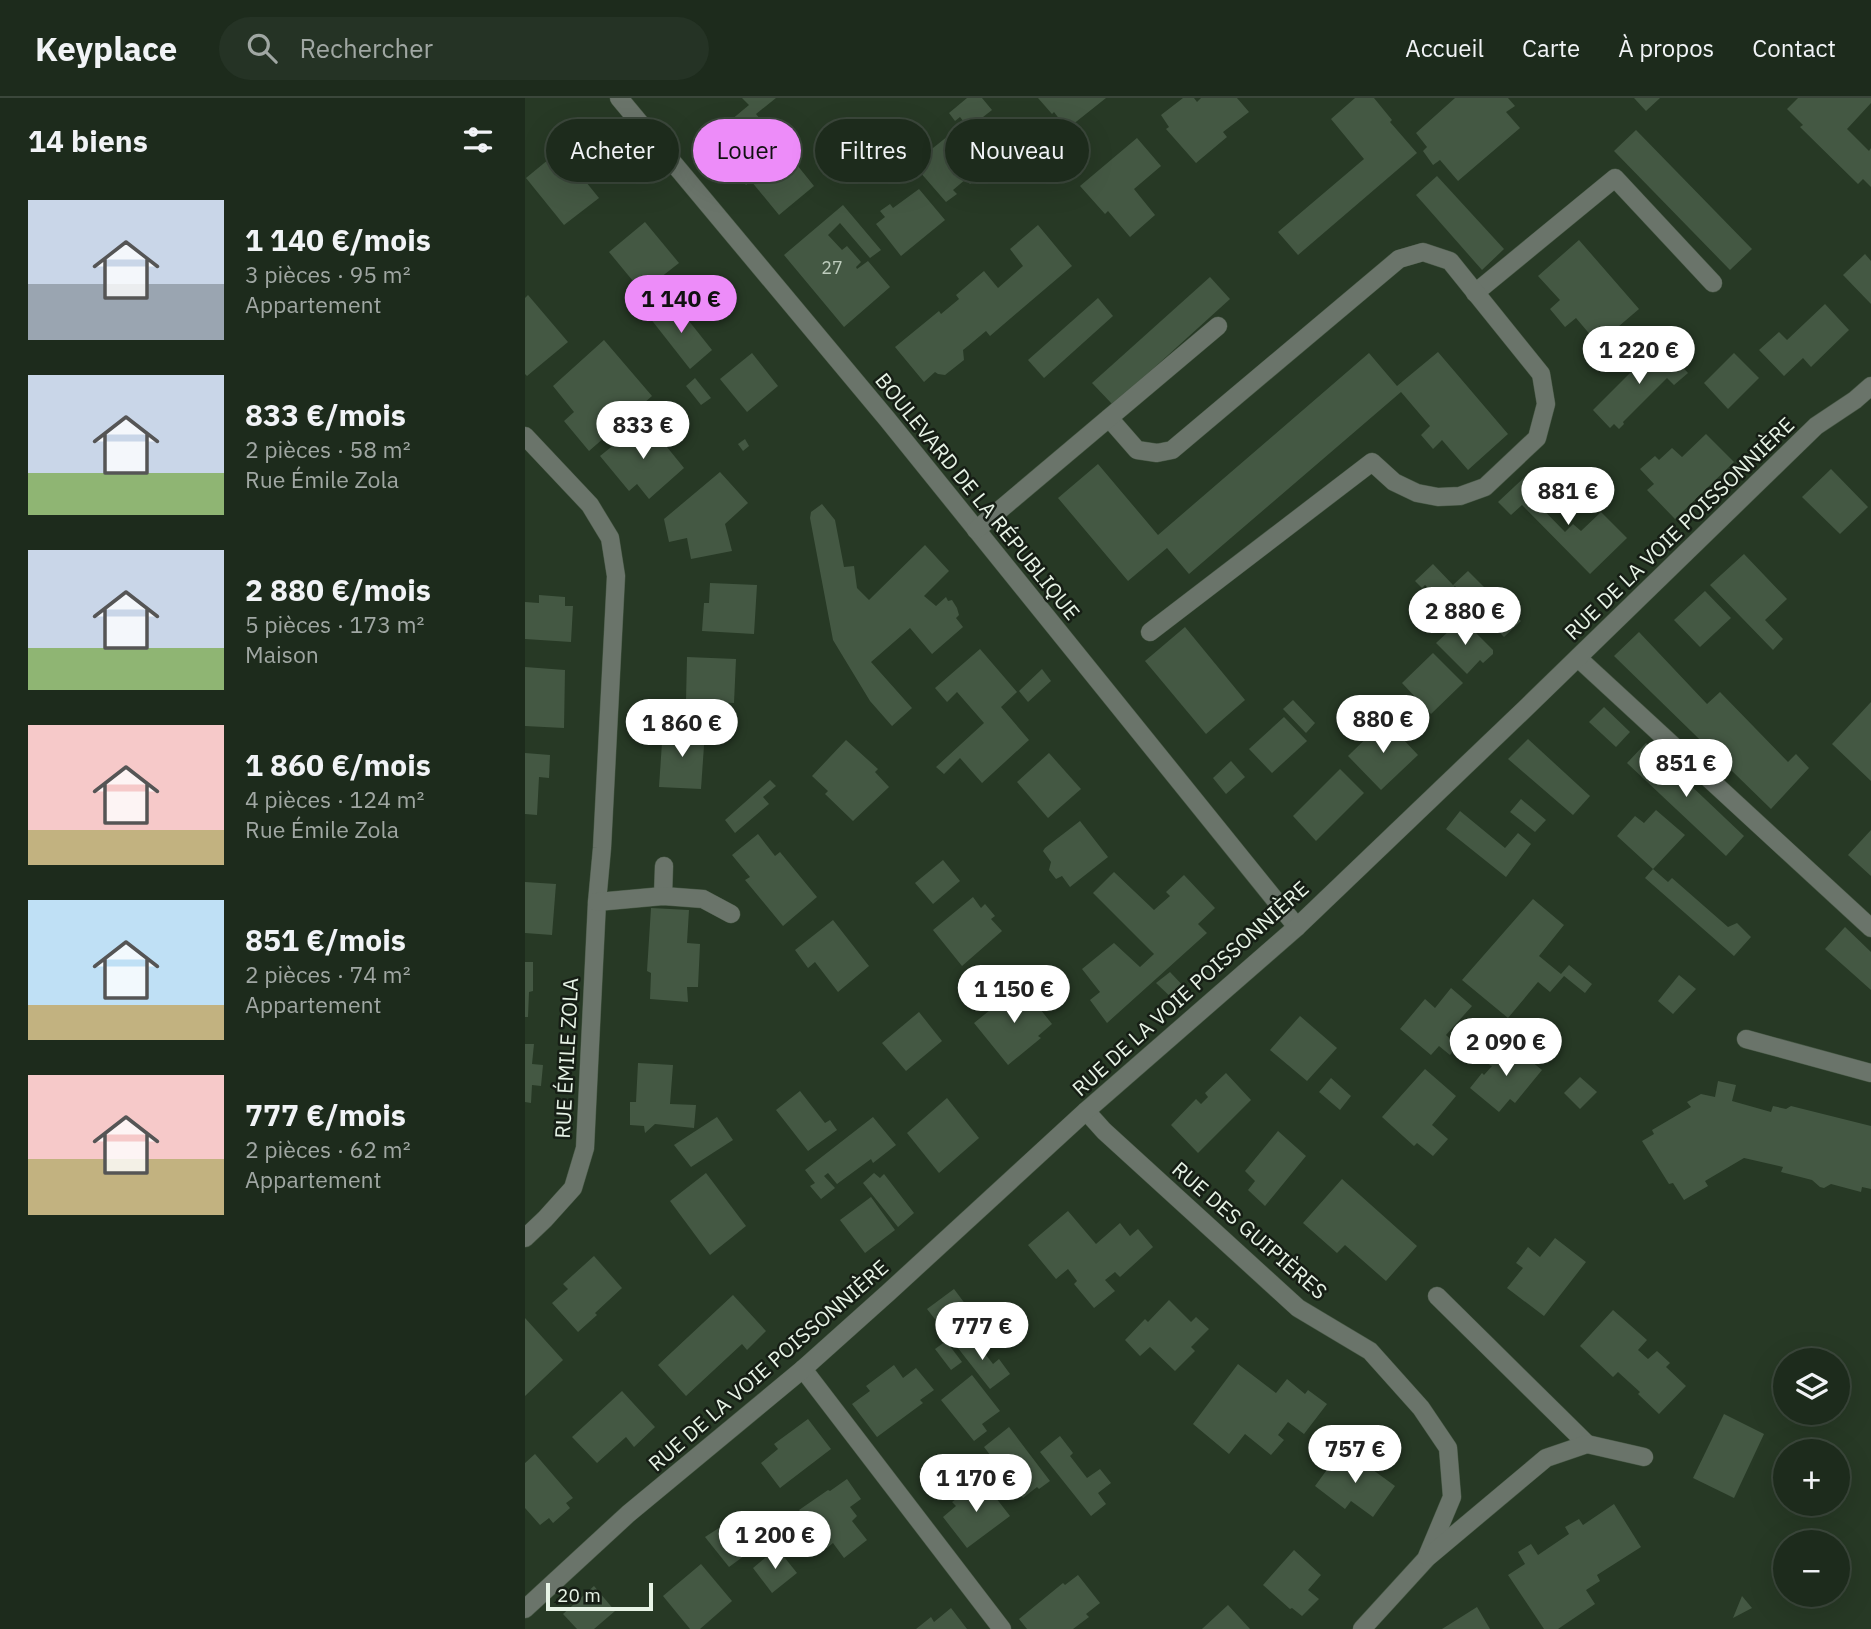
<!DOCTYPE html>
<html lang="fr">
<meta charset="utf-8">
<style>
body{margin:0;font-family:"IBM Plex Sans",sans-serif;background:#253325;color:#f1f3f6;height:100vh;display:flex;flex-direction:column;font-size:26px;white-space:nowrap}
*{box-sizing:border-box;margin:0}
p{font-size:23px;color:#a0a7a3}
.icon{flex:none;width:38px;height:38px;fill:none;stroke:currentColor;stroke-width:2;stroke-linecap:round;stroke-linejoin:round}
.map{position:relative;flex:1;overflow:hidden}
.panel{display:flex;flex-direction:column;background:#1d2b1c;width:525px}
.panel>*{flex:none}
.top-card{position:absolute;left:21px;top:21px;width:665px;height:63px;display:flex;gap:14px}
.controls{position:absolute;left:1248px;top:1250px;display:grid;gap:14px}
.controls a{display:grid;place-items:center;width:77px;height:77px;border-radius:50%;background:#1d2b1c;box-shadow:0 7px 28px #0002,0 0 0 2px #3b473b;font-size:35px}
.scale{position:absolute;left:21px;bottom:18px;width:107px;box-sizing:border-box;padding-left:7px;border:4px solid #e7f3e6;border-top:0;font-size:19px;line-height:24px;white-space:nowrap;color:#e7f3e6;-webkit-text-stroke:5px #161e15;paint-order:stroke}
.price{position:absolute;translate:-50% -60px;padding:0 16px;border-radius:24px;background:#fff;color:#222;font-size:23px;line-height:46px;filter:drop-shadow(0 2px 4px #0008)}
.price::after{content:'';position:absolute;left:50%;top:42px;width:21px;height:16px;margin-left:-10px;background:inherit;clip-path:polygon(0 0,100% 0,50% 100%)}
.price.selected{background:#ed8cf9;color:#111}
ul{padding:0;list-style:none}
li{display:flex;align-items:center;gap:21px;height:175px;padding:0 28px}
li span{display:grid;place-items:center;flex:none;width:196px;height:140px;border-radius:0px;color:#555}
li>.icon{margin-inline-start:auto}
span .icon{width:84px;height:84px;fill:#fffc;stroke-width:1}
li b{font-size:30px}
h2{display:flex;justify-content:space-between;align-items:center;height:84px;padding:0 28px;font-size:30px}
.chip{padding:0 24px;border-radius:32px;background:#1d2b1c;box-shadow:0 7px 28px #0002,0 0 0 2px #3b473b;font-size:24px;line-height:63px}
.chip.selected{background:#ed8cf9;color:#111}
header{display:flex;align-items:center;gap:42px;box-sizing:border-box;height:98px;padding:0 35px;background:#1d2b1c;border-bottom:2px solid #3b473b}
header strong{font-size:33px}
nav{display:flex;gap:38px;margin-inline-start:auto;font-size:24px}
.search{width:490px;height:63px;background:#253325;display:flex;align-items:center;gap:18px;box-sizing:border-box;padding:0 24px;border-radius:38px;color:#a0a7a3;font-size:26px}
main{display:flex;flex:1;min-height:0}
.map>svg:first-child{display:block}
.building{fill:#445843}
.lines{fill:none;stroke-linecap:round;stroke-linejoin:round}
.minor-casing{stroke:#465744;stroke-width:19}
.minor{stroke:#6a746a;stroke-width:18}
.labels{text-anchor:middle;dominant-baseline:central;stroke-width:5;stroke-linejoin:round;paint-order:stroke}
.number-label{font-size:18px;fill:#beccbd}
.street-label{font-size:21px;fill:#e7f3e6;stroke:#161e15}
</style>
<header>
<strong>Keyplace</strong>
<div class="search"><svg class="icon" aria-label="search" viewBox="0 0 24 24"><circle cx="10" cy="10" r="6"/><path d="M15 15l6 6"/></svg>Rechercher</div>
<nav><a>Accueil</a><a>Carte</a><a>À propos</a><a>Contact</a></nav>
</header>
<main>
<section class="panel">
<h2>14 biens<svg class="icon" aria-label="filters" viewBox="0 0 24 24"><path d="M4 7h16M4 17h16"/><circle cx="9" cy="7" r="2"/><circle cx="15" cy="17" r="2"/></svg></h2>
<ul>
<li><span style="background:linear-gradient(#c9d6e8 60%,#9aa5b1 0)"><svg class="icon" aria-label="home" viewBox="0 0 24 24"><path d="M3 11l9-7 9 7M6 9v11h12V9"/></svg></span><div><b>1 140 €/mois</b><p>3 pièces · 95 m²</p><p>Appartement</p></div></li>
<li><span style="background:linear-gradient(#c9d6e8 70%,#8fb573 0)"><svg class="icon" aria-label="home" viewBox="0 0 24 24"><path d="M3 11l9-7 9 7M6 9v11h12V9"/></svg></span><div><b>833 €/mois</b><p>2 pièces · 58 m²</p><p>Rue Émile Zola</p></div></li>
<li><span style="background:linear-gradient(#c9d6e8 70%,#8fb573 0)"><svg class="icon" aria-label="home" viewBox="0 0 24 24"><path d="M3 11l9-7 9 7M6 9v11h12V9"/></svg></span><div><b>2 880 €/mois</b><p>5 pièces · 173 m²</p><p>Maison</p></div></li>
<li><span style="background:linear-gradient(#f6c9c9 75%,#c2b280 0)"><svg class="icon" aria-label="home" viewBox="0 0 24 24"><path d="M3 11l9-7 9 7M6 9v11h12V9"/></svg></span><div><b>1 860 €/mois</b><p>4 pièces · 124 m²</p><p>Rue Émile Zola</p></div></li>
<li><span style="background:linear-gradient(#bfe0f5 75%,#c2b280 0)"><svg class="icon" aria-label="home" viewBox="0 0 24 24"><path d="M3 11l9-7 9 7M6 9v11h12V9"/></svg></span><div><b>851 €/mois</b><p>2 pièces · 74 m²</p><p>Appartement</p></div></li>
<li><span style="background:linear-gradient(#f6c9c9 60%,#c2b280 0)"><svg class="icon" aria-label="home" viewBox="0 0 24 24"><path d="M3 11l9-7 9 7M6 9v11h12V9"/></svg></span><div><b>777 €/mois</b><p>2 pièces · 62 m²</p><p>Appartement</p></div></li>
</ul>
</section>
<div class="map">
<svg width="1346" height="1531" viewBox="0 0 1346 1531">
<rect width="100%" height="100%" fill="#273925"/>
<g class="building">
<polygon points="217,0 251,0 231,16 289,88 254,117 226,83 221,87 210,73 214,70 188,37 224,7"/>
<polygon points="442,0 457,0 467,12 444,30 435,19 430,23 424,15"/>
<polygon points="513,0 581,0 542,31 529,14 527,16"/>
<polygon points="658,0 669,0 672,4 676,0 712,0 724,14 698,34 702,39 671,65 641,31 644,29 636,17"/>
<polygon points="830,0 849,0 867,22 865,24 892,55 773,157 753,134 839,61 806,21"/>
<polygon points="930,0 983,0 990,8 981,14 995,30 933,83 915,62 908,67 898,53 902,49 891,35"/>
<polygon points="1109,0 1135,0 1121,13"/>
<polygon points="1273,0 1346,0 1346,5 1322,31 1344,53 1346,50 1346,89 1338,81 1333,86 1275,29 1278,27 1262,11"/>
<polygon points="433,30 444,44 439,48 460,74 445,86 441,81 428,92 432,96 421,104 388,66"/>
<polygon points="1111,32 1227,151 1205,172 1089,53"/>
<polygon points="612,40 636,68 609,91 630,117 605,139 583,113 580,116 555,88"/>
<polygon points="35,52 74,100 39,127 1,80"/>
<polygon points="912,78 979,151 957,172 891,97"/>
<polygon points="394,91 420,122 376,158 351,126 360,119 355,113 365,106 368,110"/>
<polygon points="318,107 356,152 345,160 315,125 303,137 317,152 322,148 336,164 331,169 332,171 343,163 365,189 319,229 259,157"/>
<polygon points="120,124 154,165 117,194 84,154"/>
<polygon points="513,127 547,168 465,238 461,233 443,248 438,252 439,262 420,277 413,276 410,274 399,284 370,249 414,213 416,216 434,201 431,197 459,173 473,190 498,168 485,151"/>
<polygon points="1054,142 1114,211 1073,246 1051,220 1040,229 1025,211 1035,202 1013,178"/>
<polygon points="1340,156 1346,163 1346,206 1318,177"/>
<polygon points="685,179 705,201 588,307 567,285"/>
<polygon points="3,197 43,244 2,278 0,276 0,200"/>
<polygon points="573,200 588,218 519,280 503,262"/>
<polygon points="148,203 187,252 165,271 125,220"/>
<polygon points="1300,206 1324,232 1286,269 1278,260 1259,278 1234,252 1254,234 1262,242"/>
<polygon points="79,242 127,298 64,353 39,323 49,314 28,288"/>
<polygon points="1135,245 1163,275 1149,287 1142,280 1098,324 1099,326 1094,331 1089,326 1085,330 1068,312"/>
<polygon points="913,254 983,336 943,372 917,342 908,351 896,337 905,328 876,294 664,476 642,450 603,483 533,400 573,366 633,437 844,255 872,288"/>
<polygon points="227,255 253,288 222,314 195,281"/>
<polygon points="1209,255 1234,280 1203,311 1179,285"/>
<polygon points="170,280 186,300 176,307 161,288"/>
<polygon points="120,322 159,370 124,401 112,386 104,393 75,358"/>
<polygon points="1181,336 1209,364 1150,421 1122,392 1129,386 1115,371 1130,358 1134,362 1147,350 1157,359"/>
<polygon points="220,341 224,348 218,353 213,346"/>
<polygon points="1306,371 1343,409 1315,436 1277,399"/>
<polygon points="1007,372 1016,383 1003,396 1040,434 1048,426 1056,433 1076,414 1102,440 1065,476 997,407 986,417 973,404"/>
<polygon points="195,374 223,405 200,426 207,453 166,461 162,440 144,444 139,421"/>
<polygon points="297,406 310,422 319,469 329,468 332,490 344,502 400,447 424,473 399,498 411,508 421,499 423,503 427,502 432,510 434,517 431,520 438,529 407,556 385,530 346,564 387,610 367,628 345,603 308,542 285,420 286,414"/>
<polygon points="1219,456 1262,501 1240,522 1258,541 1248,552 1185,487"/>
<polygon points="908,466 928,487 943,473 962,492 965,492 996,523 979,539 930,488 915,501 900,487 897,490 890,483"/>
<polygon points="185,485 232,487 229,536 177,533 179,505 184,505"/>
<polygon points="1180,493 1206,520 1175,549 1149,522"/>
<polygon points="14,497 40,499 40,508 48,508 46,544 0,541 0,504 14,505"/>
<polygon points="937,521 968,552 968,556 958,565 955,562 942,576 911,545"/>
<polygon points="660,529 720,602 681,636 620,563"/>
<polygon points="1114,534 1182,606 1195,594 1263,664 1271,656 1284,670 1246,711 1089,558"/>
<polygon points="455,551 492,594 476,609 504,642 457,685 435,660 419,676 411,669 459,625 432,594 422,604 410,590"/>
<polygon points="908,555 938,585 906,616 877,585"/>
<polygon points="162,559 211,561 209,605 161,603"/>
<polygon points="0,569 40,572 39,630 0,628"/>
<polygon points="517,571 526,583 503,604 494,593"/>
<polygon points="768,602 790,625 781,635 758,611"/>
<polygon points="1346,604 1346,683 1307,646"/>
<polygon points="1079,609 1105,634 1091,649 1064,624"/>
<polygon points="759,619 782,643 747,675 724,651"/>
<polygon points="860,622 893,657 856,692 823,658"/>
<polygon points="138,630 180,633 176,691 134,689"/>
<polygon points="1003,641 1065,698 1048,717 983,661"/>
<polygon points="321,642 353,671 350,674 364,689 328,723 300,696 303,693 287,678"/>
<polygon points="1121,645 1219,738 1201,758 1102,665"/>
<polygon points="0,655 25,657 24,680 14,679 12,717 0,716"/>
<polygon points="524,655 556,691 523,720 492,684"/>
<polygon points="706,663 720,679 701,696 688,680"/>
<polygon points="815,671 839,695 791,743 768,718"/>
<polygon points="245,682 251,688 238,699 244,706 210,735 200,722"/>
<polygon points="996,701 1021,722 1010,734 985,714"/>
<polygon points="1131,712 1160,737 1128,771 1092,738 1110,718 1119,725"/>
<polygon points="935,713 980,750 993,735 1006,746 981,779 921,731"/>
<polygon points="555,723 583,759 545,789 537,778 531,781 524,772 526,764 518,753 520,750"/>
<polygon points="1346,732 1346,778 1323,757"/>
<polygon points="233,736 250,758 255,754 292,799 258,828 220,782 225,779 207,757"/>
<polygon points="418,762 435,783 408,806 390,785"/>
<polygon points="1128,771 1143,784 1147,780 1203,829 1212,825 1226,839 1209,858 1120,780"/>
<polygon points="589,774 629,812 645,798 641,794 659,777 690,810 673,826 682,835 582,925 565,902 575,894 557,871 589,845 615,869 629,856 568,795"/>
<polygon points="0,784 31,786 27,837 0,835"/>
<polygon points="448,799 456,810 460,806 470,818 466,821 477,833 437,868 408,832"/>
<polygon points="1008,801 1039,827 1014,858 1036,876 1044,867 1067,886 1060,895 1039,878 1025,894 1013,884 983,920 937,882"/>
<polygon points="126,810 164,812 162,845 175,846 173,889 162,889 163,904 125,901 126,875 122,873"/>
<polygon points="308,822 344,868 313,894 290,864 283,870 270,852"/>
<polygon points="1320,829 1346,854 1346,892 1300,851"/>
<polygon points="0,864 8,864 8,893 4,894 3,919 0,919"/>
<polygon points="645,874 663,893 651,904 631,885"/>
<polygon points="1154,877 1171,891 1148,916 1133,903"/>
<polygon points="496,887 527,926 513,938 516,940 483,967 449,925"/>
<polygon points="926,890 947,908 921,937 933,948 925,957 914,948 906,957 875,931 900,901 910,910"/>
<polygon points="394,914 417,943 381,973 357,945"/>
<polygon points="775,918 812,950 782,983 745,952"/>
<polygon points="983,944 1017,972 990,1005 985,1001 974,1014 945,990 957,975 959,977 967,968 964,967"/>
<polygon points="0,946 9,946 7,966 18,967 16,988 7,987 6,1005 0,1004"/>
<polygon points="113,965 148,967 145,1006 171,1007 169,1030 130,1026 120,1035 119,1028 105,1027 105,1004 111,1004"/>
<polygon points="900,971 931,998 907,1027 923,1041 908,1058 892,1045 889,1048 857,1019"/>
<polygon points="701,975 726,1002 673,1055 646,1027 671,1001 676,1006 683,999 680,995"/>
<polygon points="1055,979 1072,994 1055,1011 1039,995"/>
<polygon points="806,980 826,998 815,1012 794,994"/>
<polygon points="1193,983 1211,987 1207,1003 1246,1014 1248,1008 1261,1011 1266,1008 1346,1028 1346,1091 1337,1089 1336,1094 1306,1086 1299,1090 1295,1089 1287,1082 1256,1074 1258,1069 1219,1060 1180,1083 1183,1088 1159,1102 1148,1085 1144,1086 1117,1043 1129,1036 1127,1032 1166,1009 1162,1004 1176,996 1190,999"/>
<polygon points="275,993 300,1025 305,1022 312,1032 283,1053 251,1012"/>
<polygon points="422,1000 454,1040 414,1075 382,1035"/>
<polygon points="192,1019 208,1042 166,1069 149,1047"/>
<polygon points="348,1019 371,1047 348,1065 346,1061 312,1086 303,1075 299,1078 310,1090 296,1101 285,1088 290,1085 280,1072"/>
<polygon points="753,1033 781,1058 740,1108 723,1092 730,1083 720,1073"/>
<polygon points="181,1075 221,1128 185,1157 145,1103"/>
<polygon points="349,1075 355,1080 359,1076 389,1115 373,1129 338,1085"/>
<polygon points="817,1081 892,1148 861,1183 820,1147 812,1155 778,1125"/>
<polygon points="346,1099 370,1132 340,1155 315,1122"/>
<polygon points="543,1113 571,1146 595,1125 605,1138 613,1131 628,1149 595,1179 590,1174 580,1182 590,1193 569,1210 549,1186 552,1183 543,1171 531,1181 503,1147"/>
<polygon points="1030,1140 1061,1164 1019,1218 982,1190 998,1170 991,1165 1003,1149 1015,1159"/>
<polygon points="69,1158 97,1190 70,1215 72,1217 53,1234 27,1205 43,1191 38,1186"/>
<polygon points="429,1191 450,1219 424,1239 402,1211"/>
<polygon points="208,1197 241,1233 222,1252 217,1246 161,1298 133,1267"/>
<polygon points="644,1202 666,1224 671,1219 684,1231 666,1249 670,1253 650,1273 625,1249 615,1258 600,1242 620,1221 623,1224"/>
<polygon points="1088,1212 1122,1242 1113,1252 1123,1261 1132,1253 1145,1265 1141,1269 1161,1288 1134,1316 1113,1296 1115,1294 1093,1274 1088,1279 1055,1248"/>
<polygon points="0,1220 38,1262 0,1298"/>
<polygon points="443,1234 468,1266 474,1261 485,1276 465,1291 429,1245"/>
<polygon points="421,1243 437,1264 426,1272 410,1251"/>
<polygon points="713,1266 751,1295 762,1281 780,1296 783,1292 802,1306 779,1336 763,1324 753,1337 759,1342 746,1357 720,1336 704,1356 668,1326"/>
<polygon points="369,1267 378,1280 391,1270 409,1292 395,1302 398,1305 352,1339 327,1306 345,1293 341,1288"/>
<polygon points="447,1277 475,1313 457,1326 462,1333 449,1343 416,1302"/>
<polygon points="97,1293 130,1329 109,1349 101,1339 72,1365 47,1339"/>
<polygon points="1199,1316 1239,1336 1209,1400 1168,1380"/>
<polygon points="283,1321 306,1351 255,1390 236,1365 253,1351 249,1346"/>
<polygon points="484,1329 525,1383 514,1391 512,1389 498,1400 459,1349"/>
<polygon points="535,1338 548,1355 545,1358 562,1380 575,1371 586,1385 573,1395 581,1406 566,1418 515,1354"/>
<polygon points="815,1354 831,1365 833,1361 870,1388 848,1419 826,1403 820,1411 790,1388"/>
<polygon points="10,1356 48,1400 41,1405 45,1410 28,1425 24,1420 15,1427 0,1410 0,1365"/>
<polygon points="322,1381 336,1401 325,1409 332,1418 327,1423 342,1442 319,1460 308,1445 302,1450 274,1412 303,1392 305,1393"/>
<polygon points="457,1382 485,1418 442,1450 418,1419 431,1408 427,1404"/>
<polygon points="1089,1406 1116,1449 1072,1477 1075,1483 1061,1492 1070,1506 1033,1531 1019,1531 983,1477 1000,1466 993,1454 1006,1446 1013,1457 1044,1436 1040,1429 1054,1421 1058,1427"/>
<polygon points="197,1428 219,1458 204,1469 180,1439"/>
<polygon points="252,1450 272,1475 247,1495 228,1470"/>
<polygon points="769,1452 796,1477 783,1492 794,1501 777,1518 767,1510 765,1511 738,1487"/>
<polygon points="176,1466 207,1503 175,1531 165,1531 138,1498"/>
<polygon points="553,1477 575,1505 561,1516 564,1519 548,1531 502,1531 494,1521 538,1485 540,1487"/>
<polygon points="69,1488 90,1513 69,1531 52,1531 38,1516"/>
<polygon points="1217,1498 1227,1510 1208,1520"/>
<polygon points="703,1507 725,1531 677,1531"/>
<polygon points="952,1509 965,1531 917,1531 933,1521"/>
<polygon points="426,1510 442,1531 391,1531 406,1519 409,1524"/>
</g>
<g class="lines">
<g class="minor-casing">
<g id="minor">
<polyline points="94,0 362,321 772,829"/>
<polyline points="950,195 1090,80 1188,185"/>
<polyline points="584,320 612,352 632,355 647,352 874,161 898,154 925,163 1016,276 1021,306 1012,340 960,389 935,398 913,399 892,395 869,384 847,364 625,534"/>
<polyline points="0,338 65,407 85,440 91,478 77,750 72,804 60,1050 48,1090 20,1121 0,1140"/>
<polyline points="451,432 693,228"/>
<polyline points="1053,560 1346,830"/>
<polyline points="138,798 139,768"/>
<polyline points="72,804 138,798 178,801 206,816"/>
<polyline points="1221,941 1346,975"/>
<polyline points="561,1013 579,1033 773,1210 845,1253 896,1310 923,1350 927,1399 901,1461 837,1531"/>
<polyline points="912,1198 1062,1346"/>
<polyline points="278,1271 477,1531"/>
<polyline points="903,1459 1021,1360 1062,1346 1119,1359"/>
<polyline points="0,1511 103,1416 278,1271 364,1194 561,1013 772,829 1004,607 1291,328 1330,302 1346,288"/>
</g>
</g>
<use href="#minor" class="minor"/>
</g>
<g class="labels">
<g class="number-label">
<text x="307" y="169">27</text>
</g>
<g class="street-label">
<text transform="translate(453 398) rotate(51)">BOULEVARD DE LA RÉPUBLIQUE</text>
<text transform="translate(1154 430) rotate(-44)">RUE DE LA VOIE POISSONNIÈRE</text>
<text transform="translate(665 890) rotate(-42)">RUE DE LA VOIE POISSONNIÈRE</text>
<text transform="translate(41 960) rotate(-87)">RUE ÉMILE ZOLA</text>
<text transform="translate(725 1132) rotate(41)">RUE DES GUIPIÈRES</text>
<text transform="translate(243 1267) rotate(-41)">RUE DE LA VOIE POISSONNIÈRE</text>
</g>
</g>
</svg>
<div class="controls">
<a><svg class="icon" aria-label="layers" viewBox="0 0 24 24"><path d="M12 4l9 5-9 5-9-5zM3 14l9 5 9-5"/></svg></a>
<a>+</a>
<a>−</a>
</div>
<div class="scale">20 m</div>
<b class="price selected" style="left:156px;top:237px">1 140 €</b>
<b class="price" style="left:1114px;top:288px">1 220 €</b>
<b class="price" style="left:118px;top:363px">833 €</b>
<b class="price" style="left:1043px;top:429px">881 €</b>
<b class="price" style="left:940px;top:549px">2 880 €</b>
<b class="price" style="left:858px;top:657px">880 €</b>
<b class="price" style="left:157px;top:661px">1 860 €</b>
<b class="price" style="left:1161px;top:701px">851 €</b>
<b class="price" style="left:489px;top:927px">1 150 €</b>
<b class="price" style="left:981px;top:980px">2 090 €</b>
<b class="price" style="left:457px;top:1264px">777 €</b>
<b class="price" style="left:830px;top:1387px">757 €</b>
<b class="price" style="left:451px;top:1416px">1 170 €</b>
<b class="price" style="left:250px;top:1473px">1 200 €</b>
<div class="top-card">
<a class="chip">Acheter</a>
<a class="chip selected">Louer</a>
<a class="chip">Filtres</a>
<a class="chip">Nouveau</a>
</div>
</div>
</main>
